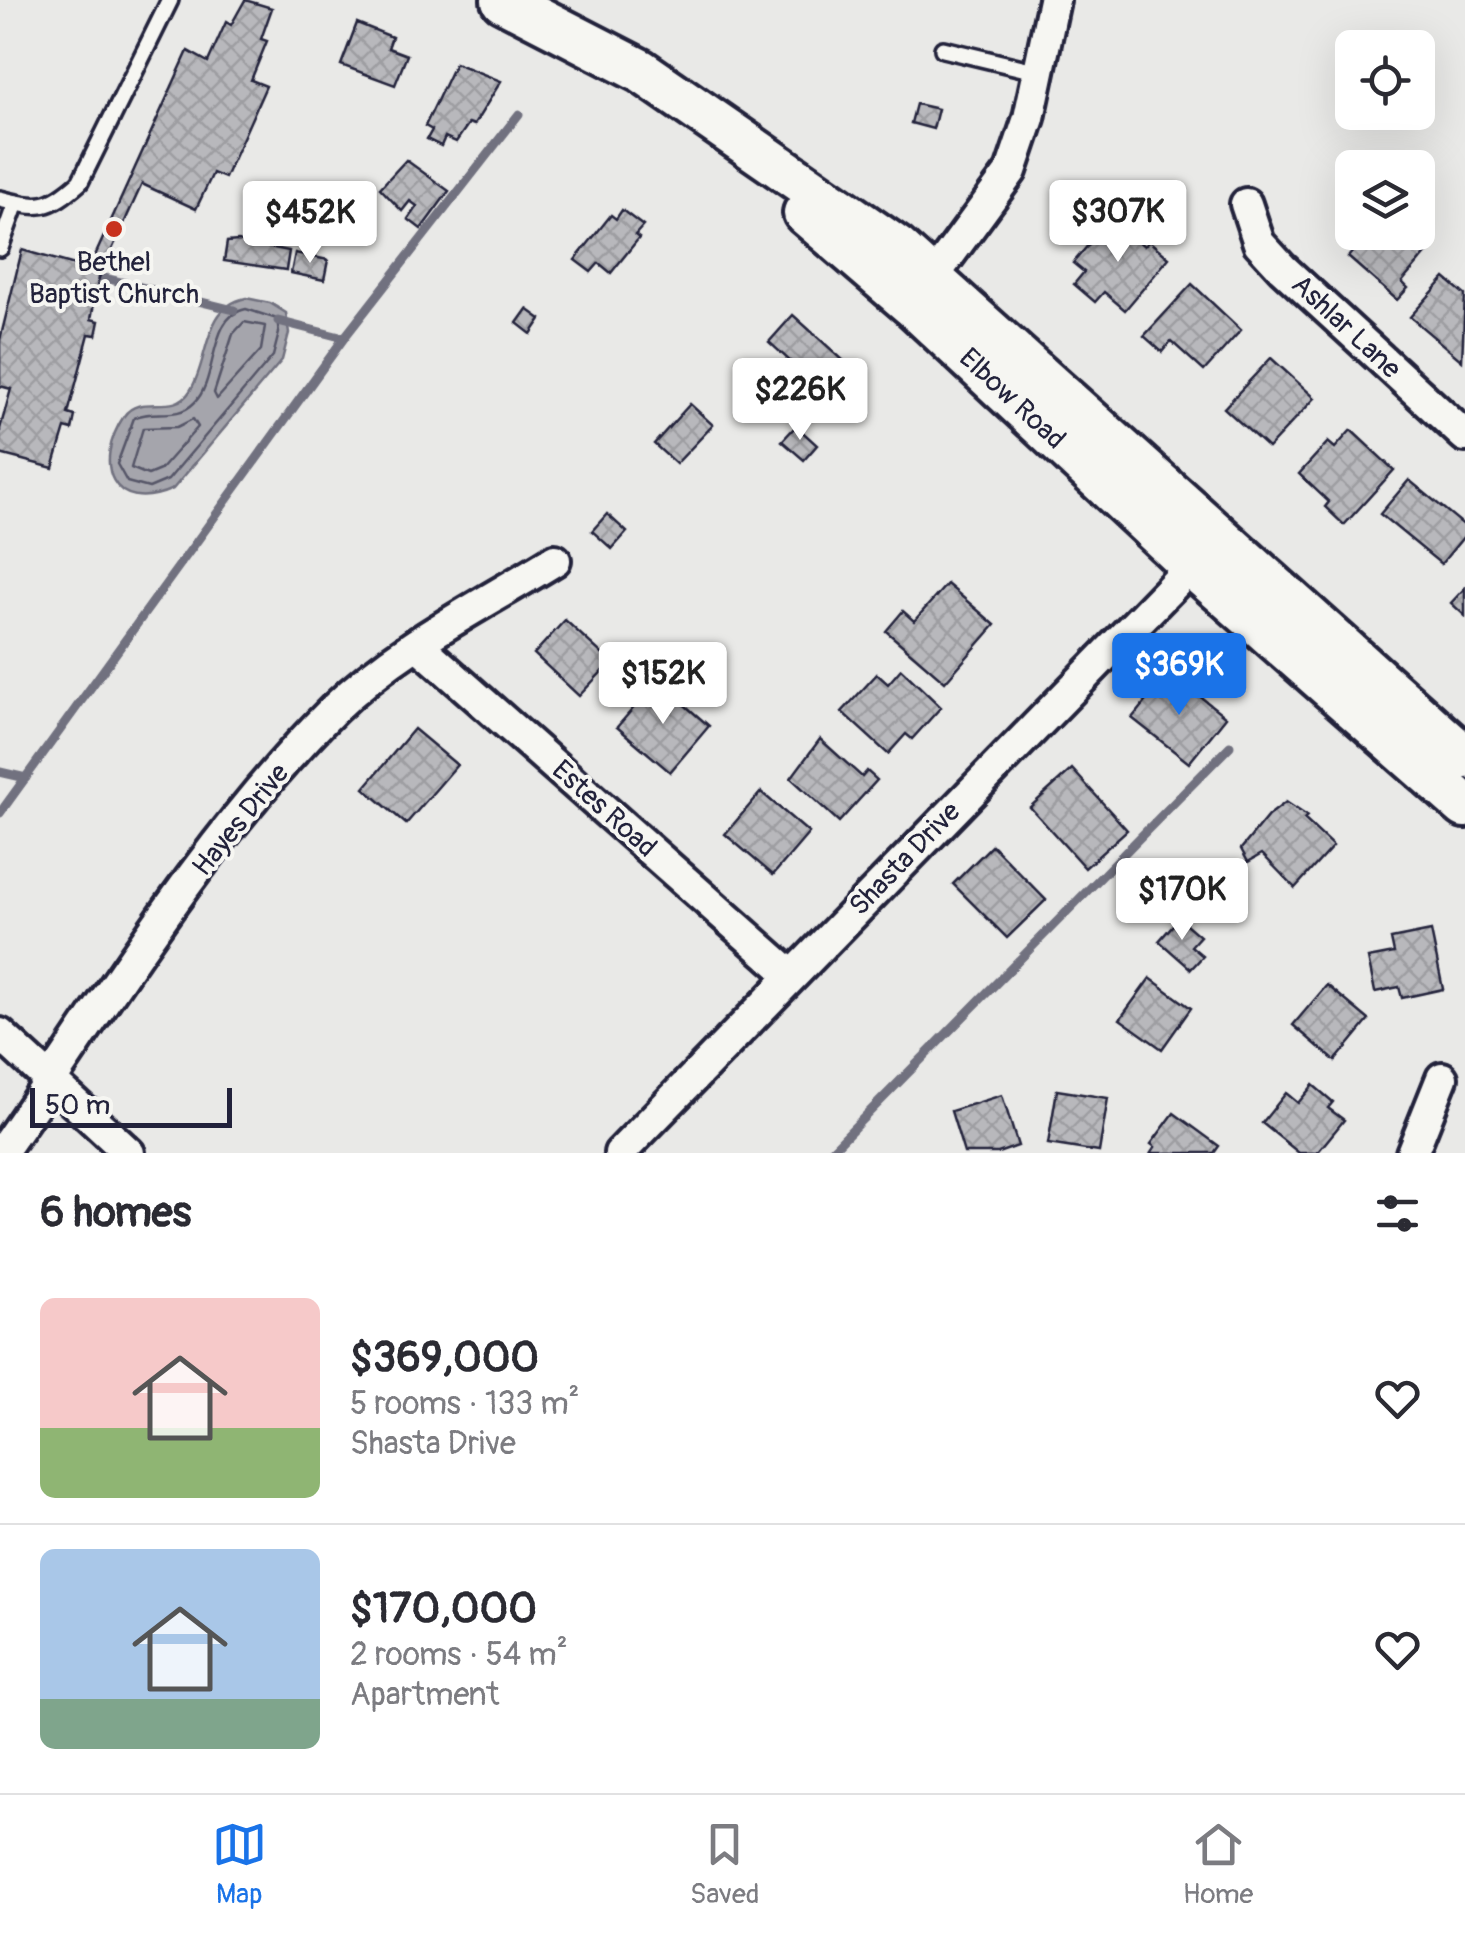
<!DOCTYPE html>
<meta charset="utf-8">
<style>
body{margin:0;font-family:Pangolin,sans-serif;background:#f7f7f7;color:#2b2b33;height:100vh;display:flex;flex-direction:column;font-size:38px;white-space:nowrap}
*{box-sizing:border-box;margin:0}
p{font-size:32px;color:#7c7c81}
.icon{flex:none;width:55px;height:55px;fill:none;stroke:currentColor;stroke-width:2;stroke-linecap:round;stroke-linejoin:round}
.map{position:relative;height:1153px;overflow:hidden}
.sheet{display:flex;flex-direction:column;background:#fff;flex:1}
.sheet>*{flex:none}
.tools{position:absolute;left:1335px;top:30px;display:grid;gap:20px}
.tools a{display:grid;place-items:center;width:100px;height:100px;border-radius:15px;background:#fff;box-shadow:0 10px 40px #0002;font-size:50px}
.scale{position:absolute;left:30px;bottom:25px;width:202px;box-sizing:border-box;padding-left:10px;border:5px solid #22223b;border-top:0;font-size:28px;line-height:35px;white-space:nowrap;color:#22223b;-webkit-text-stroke:8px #f6f6f2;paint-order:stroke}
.price{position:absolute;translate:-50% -85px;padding:0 22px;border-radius:10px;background:#fff;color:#222;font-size:32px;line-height:65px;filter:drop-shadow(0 2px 5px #0008)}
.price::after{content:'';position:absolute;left:50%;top:60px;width:30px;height:22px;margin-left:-15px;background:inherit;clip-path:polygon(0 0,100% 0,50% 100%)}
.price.on{background:#1a73e8;color:#fff}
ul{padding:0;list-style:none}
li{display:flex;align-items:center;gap:30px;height:250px;padding:0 40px}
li+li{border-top:2px solid #e1e1e2}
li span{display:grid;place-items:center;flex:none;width:280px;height:200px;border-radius:15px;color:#555}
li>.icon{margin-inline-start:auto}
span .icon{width:120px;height:120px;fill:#fffc;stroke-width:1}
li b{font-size:42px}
h2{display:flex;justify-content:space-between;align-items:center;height:120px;padding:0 40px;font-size:42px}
.tabs{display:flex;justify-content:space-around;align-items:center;height:140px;border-top:2px solid #e1e1e2;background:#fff;font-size:28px;color:#7c7c81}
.tabs a{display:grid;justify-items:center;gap:5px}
.tabs .on{color:#1a73e8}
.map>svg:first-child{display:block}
.water{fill:#a5a5ac;stroke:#71717f;stroke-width:2.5}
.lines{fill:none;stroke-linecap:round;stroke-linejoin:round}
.shore{stroke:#565668;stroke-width:2.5}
.stream{stroke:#71717f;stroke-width:9}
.building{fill:url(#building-cross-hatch);stroke:#22223b;stroke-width:2.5}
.service-casing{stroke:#22223b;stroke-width:22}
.minor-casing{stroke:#22223b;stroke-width:38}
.secondary-casing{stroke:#22223b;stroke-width:50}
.service{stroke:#f6f6f2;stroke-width:15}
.minor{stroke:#f6f6f2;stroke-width:30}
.secondary{stroke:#f6f6f2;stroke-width:42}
.poi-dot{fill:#c8321e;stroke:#f6f6f2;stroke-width:4}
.labels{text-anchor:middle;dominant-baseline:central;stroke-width:8;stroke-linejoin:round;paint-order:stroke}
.poi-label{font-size:28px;fill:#22223b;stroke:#f6f6f2}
.street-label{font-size:28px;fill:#22223b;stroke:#f6f6f2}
</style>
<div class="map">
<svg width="1465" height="1153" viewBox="0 0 1465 1153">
<defs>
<pattern id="building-cross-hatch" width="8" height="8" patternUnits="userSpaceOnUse" patternTransform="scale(2.5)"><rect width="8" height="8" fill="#b8b8bc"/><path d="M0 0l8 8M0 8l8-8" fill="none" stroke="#9e9ea2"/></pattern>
</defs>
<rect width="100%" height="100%" fill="#e9e9e7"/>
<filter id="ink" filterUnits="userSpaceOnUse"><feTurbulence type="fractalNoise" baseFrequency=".01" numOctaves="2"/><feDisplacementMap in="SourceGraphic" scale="20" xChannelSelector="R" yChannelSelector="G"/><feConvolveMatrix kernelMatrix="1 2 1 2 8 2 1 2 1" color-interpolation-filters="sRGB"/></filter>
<g filter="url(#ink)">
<path class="water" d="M246 298 270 303 286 313 289 333 282 360 173 489C112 516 92 464 124 416 140 392 174 417 190 391 210 360 202 307 246 298Z"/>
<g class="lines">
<g class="shore">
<path d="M246 309 277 319 279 333 273 356 168 480 149 488 127 482 117 464 134 418C153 408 176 421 194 403 219 380 207 316 246 309Z"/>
<polygon points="244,322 265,326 261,350 217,399 214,393 233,334"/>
<polygon points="193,419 198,427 160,470 148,475 131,468 143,428 177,427"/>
</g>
<g class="stream">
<polyline points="89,274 234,310"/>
<polyline points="278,321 344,338"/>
<polyline points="0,772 26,778"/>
<polyline points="0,813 344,338 519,114"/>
<polyline points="829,1153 1230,746"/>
</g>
</g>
<g class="building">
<polygon points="245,0 272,8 261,39 267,41 251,80 266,86 225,178 213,173 196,209 142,184 99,278 91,319 99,321 96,335 89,334 68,414 75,416 72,430 65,428 53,468 0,454 0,429 11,389 0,386 0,340 22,250 89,269 188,51 208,62 226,22 231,25"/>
<polygon points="357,23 392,37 388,48 407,55 395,85 341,65"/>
<polygon points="455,63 501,81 474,125 469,123 456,142 445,137 441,146 427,139 432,130 425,126"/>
<polygon points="916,104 938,109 933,129 911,123"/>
<polygon points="406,160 449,191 421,229 408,219 417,206 410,201 402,211 380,188"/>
<polygon points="622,210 643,226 635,235 639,238 611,273 599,263 591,272 575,260 611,215 616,219"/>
<polygon points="1111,218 1144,246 1149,241 1169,258 1125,310 1104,292 1095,302 1074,284 1084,272 1073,263"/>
<polygon points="1369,232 1409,232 1429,250 1402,282 1408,288 1397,300 1348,257"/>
<polygon points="238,241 289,251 286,270 224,261 227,242"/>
<polygon points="295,253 328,260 324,280 291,273"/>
<polygon points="1445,278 1465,295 1462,361 1410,317"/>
<polygon points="1192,284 1241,330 1204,371 1171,341 1162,352 1144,336"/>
<polygon points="527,309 541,319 531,334 517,323"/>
<polygon points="793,315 853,369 842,381 861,398 844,417 825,399 812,414 796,401 813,382 769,342"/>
<polygon points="1271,358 1315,398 1268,448 1224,408"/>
<polygon points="690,404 713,425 676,464 654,444"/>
<polygon points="796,426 817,445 804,460 782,441"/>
<polygon points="1351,430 1394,470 1344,525 1325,507 1329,502 1299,474 1328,442 1335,448"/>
<polygon points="1409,480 1465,526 1465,535 1441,564 1380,514"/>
<polygon points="607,514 627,532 612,549 592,531"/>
<polygon points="947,584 995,625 945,682 886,631 903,611 914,621"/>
<polygon points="1465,588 1465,616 1451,603"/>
<polygon points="565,620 611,662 579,696 534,654"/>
<polygon points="901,669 941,707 912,739 906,734 888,754 842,712 877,674 888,684"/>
<polygon points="1169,672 1226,717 1189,763 1132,718"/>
<polygon points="657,681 709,726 670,772 617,727"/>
<polygon points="414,729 457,765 406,824 364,788"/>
<polygon points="820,739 862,777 867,771 877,780 839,822 791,778"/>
<polygon points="1072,769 1127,830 1085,868 1030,807"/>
<polygon points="761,792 809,833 773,875 725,834"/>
<polygon points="1286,802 1307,816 1304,819 1333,846 1295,888 1262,854 1248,862 1241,849 1268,816"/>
<polygon points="992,845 1046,900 1007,938 953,884"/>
<polygon points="1179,918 1200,936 1191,946 1203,956 1191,969 1159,941"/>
<polygon points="1431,931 1443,989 1402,998 1399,987 1375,992 1368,958 1394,953 1391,939"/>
<polygon points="1150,978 1191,1008 1162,1049 1120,1019"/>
<polygon points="1327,985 1369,1020 1335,1061 1293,1025"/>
<polygon points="1313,1085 1333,1102 1328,1108 1344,1120 1317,1153 1299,1153 1262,1123 1286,1093 1298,1103"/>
<polygon points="1057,1090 1108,1098 1099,1152 1048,1144"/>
<polygon points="1002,1095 1018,1146 998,1153 964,1153 951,1111"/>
<polygon points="1174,1113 1219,1146 1214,1153 1151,1153 1155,1147 1151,1144"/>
</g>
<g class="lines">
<g class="service-casing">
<g id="service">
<polyline points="943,49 1039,72"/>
<path d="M0 199C40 209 48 210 80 182L170 0"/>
<polyline points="0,248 16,203"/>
</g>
</g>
<g class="minor-casing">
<g id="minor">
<polyline points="1246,204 1259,243 1282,268 1465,436"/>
<polyline points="920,295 1011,171 1029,118 1054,0"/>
<polyline points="417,644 791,975"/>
<polyline points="0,1034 129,1153"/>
<path d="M1 1153C102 1008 209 832 334 709 397 647 481 606 555 560"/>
<polyline points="620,1153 1192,566"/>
<polyline points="1412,1153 1442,1078"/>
</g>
</g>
<g class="secondary-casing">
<g id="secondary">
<polyline points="503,0 641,71 897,248 1465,757"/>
<polyline points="805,213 912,305 1192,566 1465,806"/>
</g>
</g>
<use href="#service" class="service"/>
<use href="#minor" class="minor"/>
<use href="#secondary" class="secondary"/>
</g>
</g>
<circle class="poi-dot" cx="114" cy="229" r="10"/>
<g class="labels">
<g class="poi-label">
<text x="114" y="262">Bethel<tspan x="114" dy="32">Baptist Church</tspan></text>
</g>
<g class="street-label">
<text transform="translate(1346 327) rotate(43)">Ashlar Lane</text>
<text transform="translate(1012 399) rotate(43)">Elbow Road</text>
<text transform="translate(604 809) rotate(42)">Estes Road</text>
<text transform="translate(241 820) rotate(-51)">Hayes Drive</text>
<text transform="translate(905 859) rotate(-46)">Shasta Drive</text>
</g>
</g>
</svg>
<div class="tools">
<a><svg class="icon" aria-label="locate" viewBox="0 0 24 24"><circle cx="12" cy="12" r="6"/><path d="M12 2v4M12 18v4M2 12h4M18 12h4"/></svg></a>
<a><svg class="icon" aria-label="layers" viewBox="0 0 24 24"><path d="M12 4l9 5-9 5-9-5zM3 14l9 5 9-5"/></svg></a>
</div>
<div class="scale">50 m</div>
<b class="price" style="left:1118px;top:265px">$307K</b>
<b class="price" style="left:310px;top:266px">$452K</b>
<b class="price" style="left:800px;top:443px">$226K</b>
<b class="price on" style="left:1179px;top:718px">$369K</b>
<b class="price" style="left:663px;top:727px">$152K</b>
<b class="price" style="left:1182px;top:943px">$170K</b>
</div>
<section class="sheet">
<h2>6 homes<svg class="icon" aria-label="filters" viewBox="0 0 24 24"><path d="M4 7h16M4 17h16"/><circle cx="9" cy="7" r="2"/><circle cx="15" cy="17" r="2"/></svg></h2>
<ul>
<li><span style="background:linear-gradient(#f6c9c9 65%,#8fb573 0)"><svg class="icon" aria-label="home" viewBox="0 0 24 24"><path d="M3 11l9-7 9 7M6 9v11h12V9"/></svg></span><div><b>$369,000</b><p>5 rooms · 133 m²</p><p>Shasta Drive</p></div><svg class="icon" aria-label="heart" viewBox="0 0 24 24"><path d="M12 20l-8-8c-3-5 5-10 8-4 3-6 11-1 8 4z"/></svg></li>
<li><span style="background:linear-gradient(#a9c7e8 75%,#7fa58c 0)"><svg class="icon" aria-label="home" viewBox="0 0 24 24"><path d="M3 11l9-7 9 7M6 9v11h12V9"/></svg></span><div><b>$170,000</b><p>2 rooms · 54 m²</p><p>Apartment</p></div><svg class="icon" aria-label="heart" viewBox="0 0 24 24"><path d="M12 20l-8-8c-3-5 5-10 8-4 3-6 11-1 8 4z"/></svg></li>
</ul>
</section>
<nav class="tabs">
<a class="on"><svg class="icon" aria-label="map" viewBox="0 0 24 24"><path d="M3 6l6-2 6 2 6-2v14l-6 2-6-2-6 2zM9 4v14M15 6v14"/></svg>Map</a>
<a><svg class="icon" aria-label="saved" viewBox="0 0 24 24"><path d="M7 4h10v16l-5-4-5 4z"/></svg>Saved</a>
<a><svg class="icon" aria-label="home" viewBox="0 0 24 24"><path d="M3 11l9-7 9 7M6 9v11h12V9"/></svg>Home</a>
</nav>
